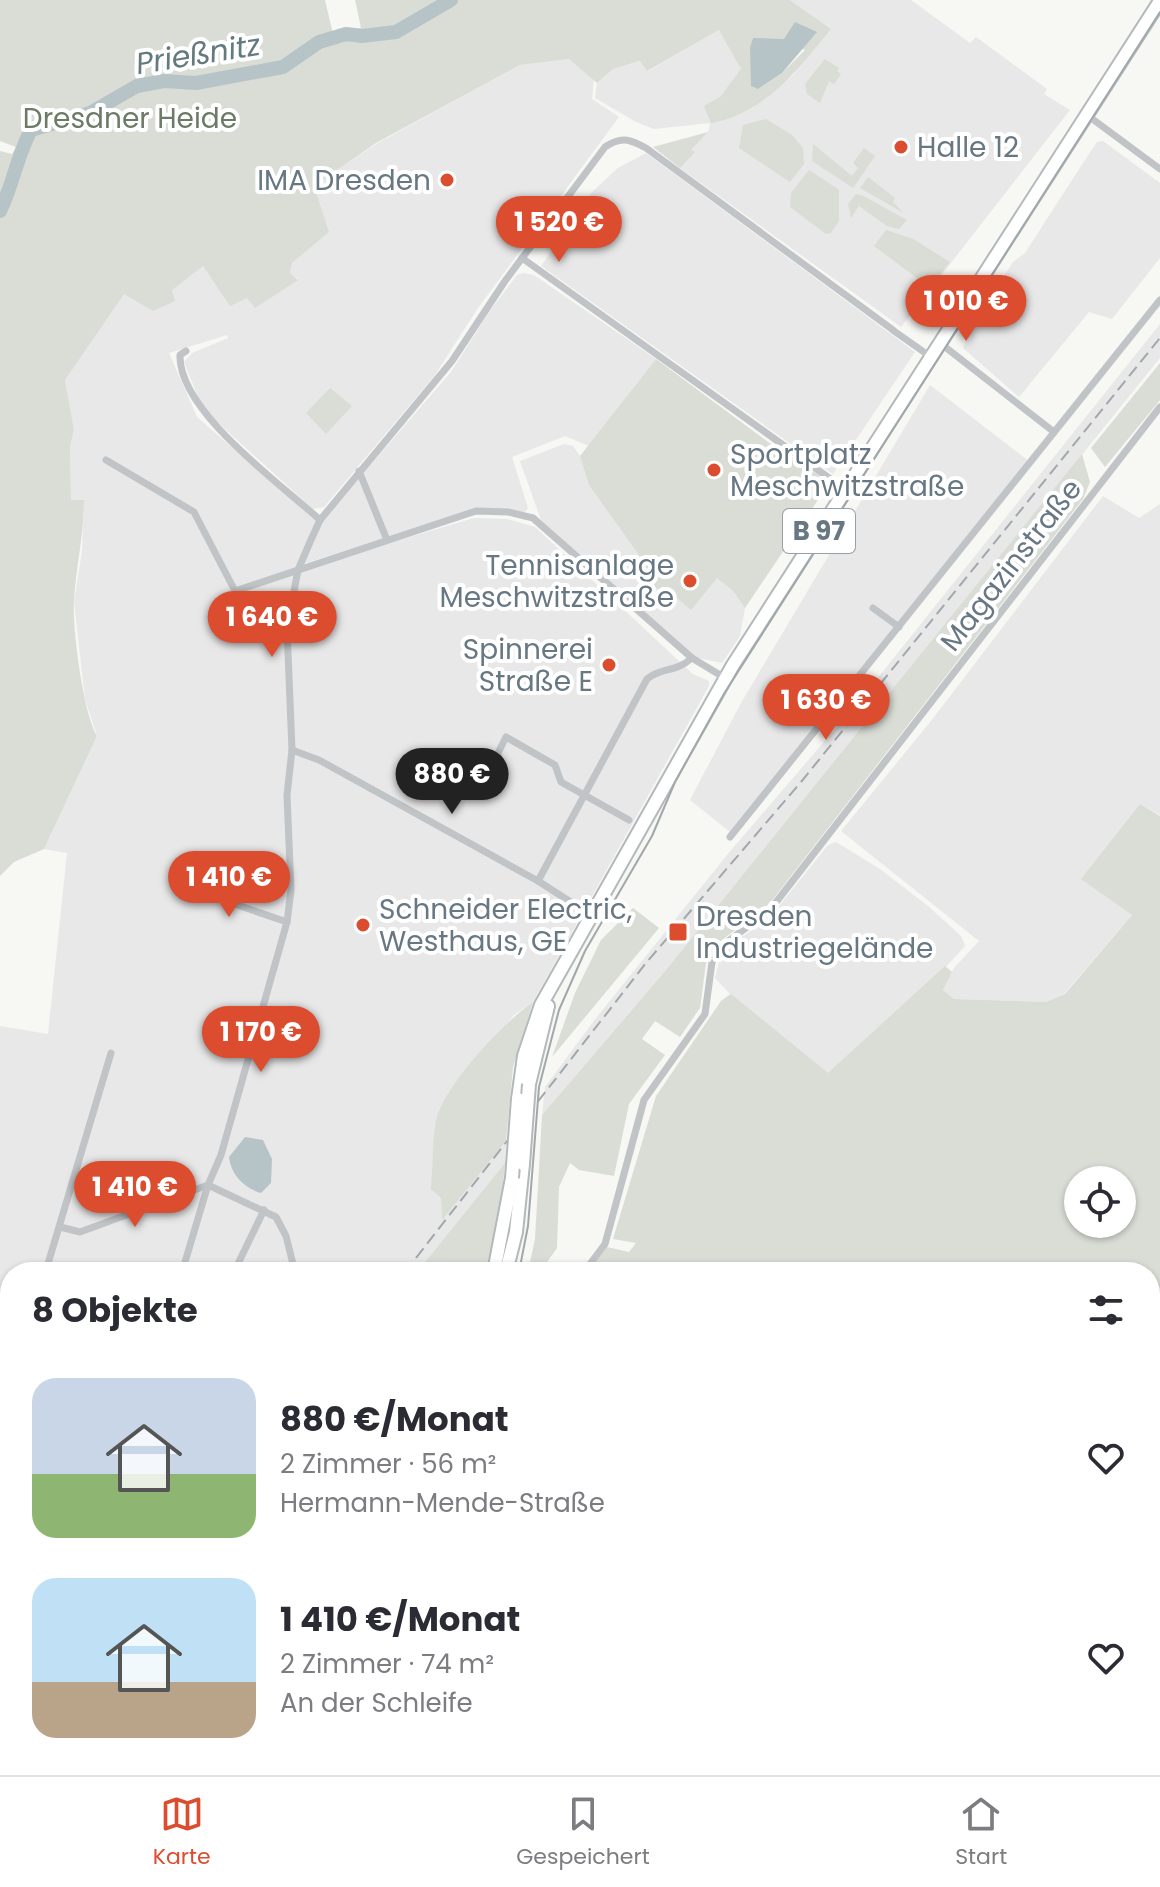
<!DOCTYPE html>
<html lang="de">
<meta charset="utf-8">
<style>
body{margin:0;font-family:Poppins,sans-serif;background:#f2f2f3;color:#2b2b33;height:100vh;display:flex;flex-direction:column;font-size:30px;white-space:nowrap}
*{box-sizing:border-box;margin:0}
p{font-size:26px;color:#7c7c81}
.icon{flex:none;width:44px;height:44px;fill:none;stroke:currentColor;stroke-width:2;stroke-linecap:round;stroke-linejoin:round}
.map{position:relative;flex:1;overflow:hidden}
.panel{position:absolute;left:0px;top:1262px;width:1160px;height:514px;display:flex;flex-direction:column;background:#fff;border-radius:32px 32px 0 0;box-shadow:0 2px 6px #0004}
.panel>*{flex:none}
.fabs{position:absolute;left:1064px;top:1166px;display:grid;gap:16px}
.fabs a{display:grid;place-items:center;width:72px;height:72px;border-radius:50%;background:#fff;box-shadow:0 2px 6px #0004;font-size:40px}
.price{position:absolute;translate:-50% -68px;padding:0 18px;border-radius:28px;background:#dc4d2f;color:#fff;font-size:26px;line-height:52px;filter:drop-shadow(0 2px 4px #0008)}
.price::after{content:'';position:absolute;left:50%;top:48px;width:24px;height:18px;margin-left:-12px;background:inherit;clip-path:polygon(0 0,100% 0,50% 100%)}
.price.active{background:#222;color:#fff}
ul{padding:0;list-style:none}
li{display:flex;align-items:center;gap:24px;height:200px;padding:0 32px}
li span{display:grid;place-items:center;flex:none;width:224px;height:160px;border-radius:24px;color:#555}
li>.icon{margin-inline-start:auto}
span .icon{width:96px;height:96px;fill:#fffc;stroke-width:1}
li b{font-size:34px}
h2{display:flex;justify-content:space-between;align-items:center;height:96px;padding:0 32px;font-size:34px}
.dock{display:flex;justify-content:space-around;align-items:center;height:112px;border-top:2px solid #e1e1e2;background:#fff;font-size:22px;color:#7c7c81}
.dock a{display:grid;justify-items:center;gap:4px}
.dock .active{color:#dc4d2f}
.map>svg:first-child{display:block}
.built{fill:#e7e8e7}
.green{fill:#d9ddd5;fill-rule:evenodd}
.water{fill:#b7c4c7}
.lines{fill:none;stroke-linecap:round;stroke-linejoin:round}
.river{stroke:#b7c4c7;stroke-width:14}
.primary-casing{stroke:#b3b8bb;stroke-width:16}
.minor{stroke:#c0c4c7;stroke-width:7}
.primary{stroke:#fff;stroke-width:12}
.tram{stroke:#a1a8ac;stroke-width:2}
.rail{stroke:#a1a8ac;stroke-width:2;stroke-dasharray:12 6;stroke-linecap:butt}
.primary-bridge-casing{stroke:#b3b8bb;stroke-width:16;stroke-linecap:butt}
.primary-bridge{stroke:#fff;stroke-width:12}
.poi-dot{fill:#dc4d2f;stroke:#fff;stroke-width:3}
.labels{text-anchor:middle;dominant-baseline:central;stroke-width:8;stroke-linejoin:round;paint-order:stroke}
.shield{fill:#fff;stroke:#95a0a8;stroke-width:2}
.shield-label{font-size:26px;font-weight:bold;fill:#677883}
.park-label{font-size:28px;fill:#6b7b66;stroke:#fff}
.poi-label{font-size:28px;fill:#677883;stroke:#fff;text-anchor:start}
.street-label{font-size:28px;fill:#677883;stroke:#fff}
.water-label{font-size:30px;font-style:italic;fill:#637a7f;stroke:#fff}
</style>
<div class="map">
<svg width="1160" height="1775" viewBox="0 0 1160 1775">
<rect width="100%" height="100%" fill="#f7f7f4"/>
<g class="built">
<polygon points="790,0 911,0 970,43 976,37 1047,89 1044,94 1070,110 901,327 680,168 694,153 691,150 708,132 710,123 654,129 636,122 595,98 597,83 613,69 641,61 648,71 719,30 742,69 720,97 752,108 793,75 831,29"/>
<polygon points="569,59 594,78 592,99 619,117 478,308 435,375 324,507 313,509 203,409 184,362 192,353 228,338 227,335 169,353 197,417 316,521 296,571 474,518 507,519 535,527 693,674 709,681 709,686 533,1002 514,1015 495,1039 441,1198 442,1219 506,1141 505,1163 417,1272 10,1272 10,1586 0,1596 0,1026 48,1034 67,853 44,849 97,736 85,699 74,602 82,551 84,501 71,500 70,446 74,430 65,380 124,293 171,290 203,266 230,305 247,298 255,307 298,279 290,273 292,263 328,232 313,186 376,144 520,65"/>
<polygon points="1103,141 1160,183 1160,258 1112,319 1089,312 1019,397 963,348 976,319 1013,262 1025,253 1083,163 1097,142"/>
<polygon points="646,153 915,352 833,474 541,266 592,192 618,168"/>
<polygon points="523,273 534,275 656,359 589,446 565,436 512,457 528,508 524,513 475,509 303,564 322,521 451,372 489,312 517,275"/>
<polygon points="1160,324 1160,358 666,970 542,1115 545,1087 596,1018 727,855 865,694"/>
<polygon points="930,385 1030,462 735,836 690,800 741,703"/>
<polygon points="564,444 573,446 580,456 589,485 663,585 717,578 733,591 745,608 740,636 722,663 693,657 541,520 520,461"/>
<polygon points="1103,496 1139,518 1160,504 1160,815 1140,804 1082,879 1132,915 1064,994 1046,1002 954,999 943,990 954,968 979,941 841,831 931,721"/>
<polygon points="836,842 880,869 928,906 961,936 965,946 933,981 819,1082 721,1001 730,994 715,978 721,955 729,945 768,920 828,845"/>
<polygon points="10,1604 10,1702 0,1710 0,1614"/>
<polygon points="46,1766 195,1766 191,1775 36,1775"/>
</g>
<g class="green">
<path d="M0 0H325L333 34 361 28 355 0H790L831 29C798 70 765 113 711 123L704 106 720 97 741 69 719 30 647 71 640 61 613 69 597 83 569 59 520 65 376 143 314 186 329 232 292 263 290 273 298 280 255 308 247 298 230 306 203 266 172 290 175 301 153 311 124 294 65 380 74 430 70 446 71 500H84C84 534 76 567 74 600 72 627 83 713 97 736L44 849 14 862 0 876V151L12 154 16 147 0 141ZM785 39 805 50 782 73 758 89Z"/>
<polygon points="825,59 839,68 837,71 841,74 834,84 829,81 820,103 807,94 805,84"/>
<polygon points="766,119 792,135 803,148 804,164 790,182 739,148 743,125"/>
<polygon points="708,132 691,150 695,152 680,168 653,147"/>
<polygon points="813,144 852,176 858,168 853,163 864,148 875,156 853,188 812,161"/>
<polygon points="809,170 839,190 839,221 831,233 826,234 790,207 791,193"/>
<polygon points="868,177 895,198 893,202 904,213 860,188"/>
<polygon points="856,194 863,196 907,220 899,229 887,226 859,206 851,218 848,204"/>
<polygon points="886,230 913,239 950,262 926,292 914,284 917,278 874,246"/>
<polygon points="656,359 768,442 830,482 745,608 733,591 717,578 691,610 663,586 659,590 640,575 642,559 589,485 580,456"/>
<polygon points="1160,363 1160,400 1105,467 1091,448"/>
<polygon points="330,388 352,406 326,434 306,413"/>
<polygon points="1082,454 1090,482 1083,499 770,903 722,940 706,963 700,1008 680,1037 655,1021 642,1039 665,1055 629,1104 614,1176 579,1170 570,1163 559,1187 557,1248 540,1272 528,1272 535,1239 542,1115 666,970"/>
<path d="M1140 804 1160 816V1775H260L264 1766H1150V1272H588L607 1247 629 1252 636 1243 613 1239 656 1096 721 1001 731 994 828 1073 945 966 952 972 943 990 954 999 1046 1002 1065 994 1132 915 1081 879ZM1078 1180H1122V1224H1078Z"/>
<polygon points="633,908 659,928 552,1057 575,993 601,940"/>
<path d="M533 1002 513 1067 506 1141 442 1220 441 1198 431 1189C433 1167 432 1143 436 1121 444 1085 503 1023 533 1002Z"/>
<polygon points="505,1163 499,1227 485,1272 417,1272"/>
<polygon points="10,1753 10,1766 46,1766 36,1775 0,1775 0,1762"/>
</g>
<g class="water">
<polygon points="795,22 817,32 782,73 758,89 751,86 750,48 753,38 784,39"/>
<path d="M245 1137 263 1140 272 1159 271 1183 261 1193C244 1188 231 1175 229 1157Z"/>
</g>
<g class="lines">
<path class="river" d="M0 211C13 185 17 156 31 130L90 113 137 86 164 81 196 83 283 67 319 42 346 34 362 36 396 32 451 0"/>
<g class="primary-casing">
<g id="primary">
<polyline points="529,1084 548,1006"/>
<polyline points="518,1099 524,1056 541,1005 733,665 1160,1"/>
<polyline points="494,1272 512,1178"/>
<polyline points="506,1272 516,1232 523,1164"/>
<polyline points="200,1775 204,1766"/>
<polyline points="212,1775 216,1766"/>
</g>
</g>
<g class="minor">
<polyline points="1087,115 1160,169"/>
<polyline points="522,258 846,490"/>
<polyline points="894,331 931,357"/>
<polyline points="940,343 1054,432"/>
<path d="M186 351 180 355C178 411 281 484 320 520"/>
<polyline points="106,460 194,512 235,591 476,511 508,512 533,518 692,658 725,678"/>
<polyline points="359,471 387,540"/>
<polyline points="873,608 899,627"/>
<polyline points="292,750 319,760 538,881 591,915"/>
<polyline points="475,753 493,763 506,737 555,765 561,782 629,820"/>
<polyline points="730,837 1160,300"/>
<path d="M538 881 647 679C661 667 675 673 692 658"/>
<polyline points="182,886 287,922"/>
<polyline points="208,1185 276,1217 286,1236 295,1272"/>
<polyline points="60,1227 80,1232 208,1185"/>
<polyline points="47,1267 111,1053"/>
<path d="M182 1272 208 1185 221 1155 287 922 291 890 287 795 292 750 287 628 298 570 310 542 320 520 452 361 505 281 605 147C621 136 630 139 646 148L893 330"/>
<polyline points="234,1272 264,1210"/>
<polyline points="310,1272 322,1272"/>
<polyline points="584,1272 605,1244 644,1100 705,1014 712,962 723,945 770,910 1160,407"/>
<polyline points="0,1528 10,1517"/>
<polyline points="86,1775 92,1775"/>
</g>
<use href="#primary" class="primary"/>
<g class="tram">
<polyline points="519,1272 528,1226 539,1087 559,1010 585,951 652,836 675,782 725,692 1160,12"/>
<polyline points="222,1775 227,1766"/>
</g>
<g class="rail">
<polyline points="405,1272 646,963 801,782 1160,338"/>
<polyline points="0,1751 10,1742"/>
</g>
<g class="primary-bridge-casing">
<g id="primary-bridge">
<polyline points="523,1164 529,1084"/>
<polyline points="512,1178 518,1099"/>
</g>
</g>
<use href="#primary-bridge" class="primary-bridge"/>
</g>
<g class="poi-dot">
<circle cx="901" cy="147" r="8"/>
<circle cx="447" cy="180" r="8"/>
<circle cx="714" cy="470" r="8"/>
<circle cx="690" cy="581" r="8"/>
<circle cx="609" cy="665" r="8"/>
<circle cx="363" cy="925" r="8"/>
<rect x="668" y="922" width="20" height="20" rx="4"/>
</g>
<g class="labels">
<rect class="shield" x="783" y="509" width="72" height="44" rx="6"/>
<g class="shield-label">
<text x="819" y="531">B 97</text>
</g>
<g class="park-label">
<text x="130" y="118">Dresdner Heide</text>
</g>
<g class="poi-label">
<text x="917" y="147">Halle 12</text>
<text x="431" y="180" text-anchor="end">IMA Dresden</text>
<text x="730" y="454">Sportplatz<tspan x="730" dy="32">Meschwitzstraße</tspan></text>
<text x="674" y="565" text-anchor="end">Tennisanlage<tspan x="674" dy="32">Meschwitzstraße</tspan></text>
<text x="593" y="649" text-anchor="end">Spinnerei<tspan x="593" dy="32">Straße E</tspan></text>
<text x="379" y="909">Schneider Electric,<tspan x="379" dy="32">Westhaus, GE</tspan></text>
<text x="696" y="916">Dresden<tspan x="696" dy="32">Industriegelände</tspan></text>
</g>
<g class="street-label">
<text transform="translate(1011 565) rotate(-52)">Magazinstraße</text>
</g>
<g class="water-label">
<text transform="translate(198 54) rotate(-9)">Prießnitz</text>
</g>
</g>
</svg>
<div class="fabs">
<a><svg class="icon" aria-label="locate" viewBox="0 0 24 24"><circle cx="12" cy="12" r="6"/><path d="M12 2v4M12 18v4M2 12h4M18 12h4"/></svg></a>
</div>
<b class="price" style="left:559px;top:264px">1 520 €</b>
<b class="price" style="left:966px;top:343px">1 010 €</b>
<b class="price" style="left:272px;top:659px">1 640 €</b>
<b class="price" style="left:826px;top:742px">1 630 €</b>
<b class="price active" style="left:452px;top:816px">880 €</b>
<b class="price" style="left:229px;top:919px">1 410 €</b>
<b class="price" style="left:261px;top:1074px">1 170 €</b>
<b class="price" style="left:135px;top:1229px">1 410 €</b>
<section class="panel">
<h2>8 Objekte<svg class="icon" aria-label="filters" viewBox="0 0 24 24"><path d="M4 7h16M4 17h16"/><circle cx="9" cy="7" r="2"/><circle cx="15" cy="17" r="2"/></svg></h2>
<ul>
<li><span style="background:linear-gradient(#c9d6e8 60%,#8fb573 0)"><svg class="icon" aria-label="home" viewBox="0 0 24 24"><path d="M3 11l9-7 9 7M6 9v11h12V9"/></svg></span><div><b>880 €/Monat</b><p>2 Zimmer · 56 m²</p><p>Hermann-Mende-Straße</p></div><svg class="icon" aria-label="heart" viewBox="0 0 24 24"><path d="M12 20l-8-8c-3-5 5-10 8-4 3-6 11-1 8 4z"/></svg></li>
<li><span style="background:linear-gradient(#bfe0f5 65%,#b9a48a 0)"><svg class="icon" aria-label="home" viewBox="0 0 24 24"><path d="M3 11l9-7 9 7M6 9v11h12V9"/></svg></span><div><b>1 410 €/Monat</b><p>2 Zimmer · 74 m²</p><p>An der Schleife</p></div><svg class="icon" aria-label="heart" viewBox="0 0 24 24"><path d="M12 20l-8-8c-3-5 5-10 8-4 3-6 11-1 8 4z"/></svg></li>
</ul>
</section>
</div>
<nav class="dock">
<a class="active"><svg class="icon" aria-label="map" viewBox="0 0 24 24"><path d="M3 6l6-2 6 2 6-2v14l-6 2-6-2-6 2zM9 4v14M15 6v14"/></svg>Karte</a>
<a><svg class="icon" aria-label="saved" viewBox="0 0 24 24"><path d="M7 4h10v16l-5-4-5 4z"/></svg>Gespeichert</a>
<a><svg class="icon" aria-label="home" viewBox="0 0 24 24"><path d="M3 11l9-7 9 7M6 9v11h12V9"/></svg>Start</a>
</nav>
